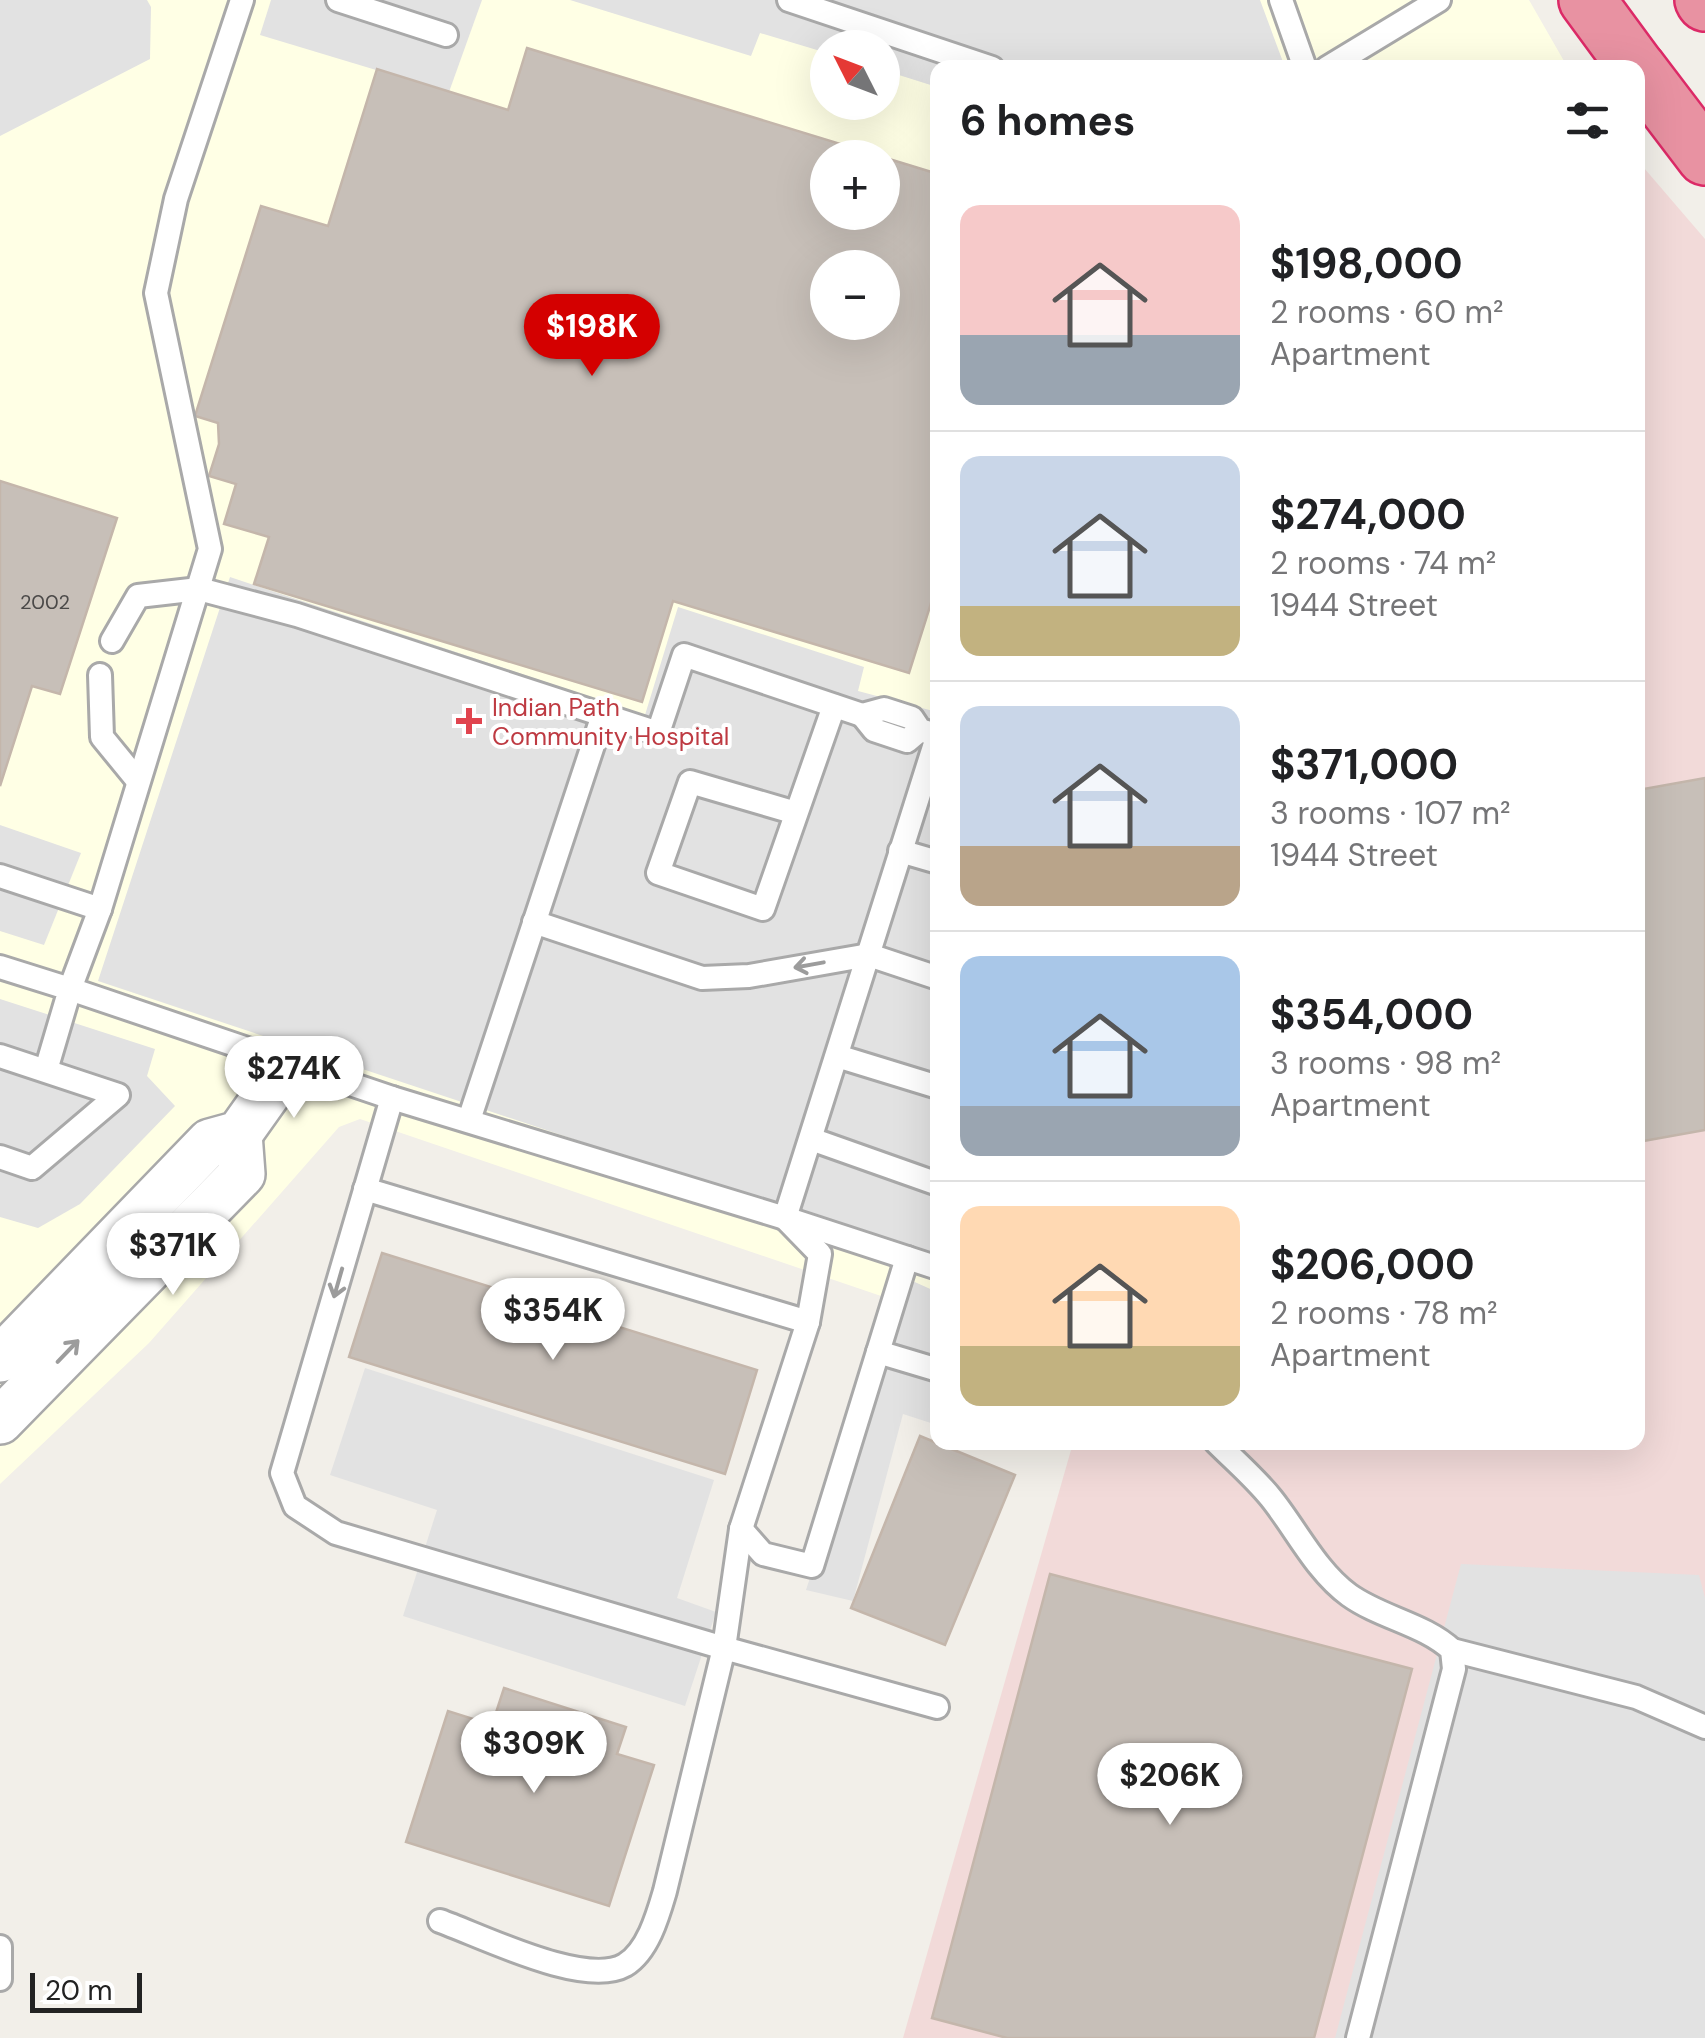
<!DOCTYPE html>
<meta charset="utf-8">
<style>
body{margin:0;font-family:"DM Sans",sans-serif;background:#f2f2f2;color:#202124;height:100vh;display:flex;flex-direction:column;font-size:38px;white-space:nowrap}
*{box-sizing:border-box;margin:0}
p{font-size:32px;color:#757577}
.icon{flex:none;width:55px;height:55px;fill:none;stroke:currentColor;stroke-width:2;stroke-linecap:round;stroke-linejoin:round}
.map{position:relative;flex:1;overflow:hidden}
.panel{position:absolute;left:930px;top:60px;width:715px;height:1390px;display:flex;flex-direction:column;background:#fff;border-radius:20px;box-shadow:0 10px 40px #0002}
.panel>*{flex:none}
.needle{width:65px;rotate:312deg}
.tools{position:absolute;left:810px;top:30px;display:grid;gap:20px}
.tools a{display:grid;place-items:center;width:90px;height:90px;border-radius:50%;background:#fff;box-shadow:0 10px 40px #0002;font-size:50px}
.scale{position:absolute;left:30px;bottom:25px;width:112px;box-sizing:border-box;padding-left:10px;border:5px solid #222;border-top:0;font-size:28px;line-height:35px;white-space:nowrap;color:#222;-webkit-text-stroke:8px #fff;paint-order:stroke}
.price{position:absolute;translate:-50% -85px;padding:0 22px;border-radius:35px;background:#fff;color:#222;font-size:32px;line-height:65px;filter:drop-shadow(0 2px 5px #0008)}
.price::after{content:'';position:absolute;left:50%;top:60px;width:30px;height:22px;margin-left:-15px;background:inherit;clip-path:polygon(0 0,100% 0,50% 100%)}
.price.active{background:#d40000;color:#fff}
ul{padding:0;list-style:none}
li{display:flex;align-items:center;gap:30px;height:250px;padding:0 30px}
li+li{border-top:2px solid #e0e0e0}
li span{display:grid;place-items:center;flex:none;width:280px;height:200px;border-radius:20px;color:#555}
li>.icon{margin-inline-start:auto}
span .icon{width:120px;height:120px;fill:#fffc;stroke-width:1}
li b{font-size:42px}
h2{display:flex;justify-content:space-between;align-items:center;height:120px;padding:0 30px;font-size:42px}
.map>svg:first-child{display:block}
.commercial{fill:#f2dad9}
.education{fill:#ffffe5;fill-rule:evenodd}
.parking{fill:#e2e2e2}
.building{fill:#c7bfb8;stroke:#c4b6ab;stroke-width:2.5;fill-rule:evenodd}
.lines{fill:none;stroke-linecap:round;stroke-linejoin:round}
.lane-casing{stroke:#a9a9a9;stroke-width:28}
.street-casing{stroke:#a9a9a9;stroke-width:50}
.highway-casing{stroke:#dc2a67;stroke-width:60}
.lane{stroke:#fff;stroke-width:22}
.street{stroke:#fff;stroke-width:45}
.highway{stroke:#e892a2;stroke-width:55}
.oneway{stroke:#9c9c9c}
.health-dot{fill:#e0444e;stroke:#fff;stroke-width:4}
.labels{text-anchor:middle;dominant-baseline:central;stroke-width:8;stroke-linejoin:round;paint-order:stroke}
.number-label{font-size:20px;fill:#4b4948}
.health-label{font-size:25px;fill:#be3a42;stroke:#fff;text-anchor:start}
</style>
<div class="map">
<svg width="1705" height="2038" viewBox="0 0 1705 2038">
<rect width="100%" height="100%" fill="#f2efe9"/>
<polygon class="commercial" points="1638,161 1705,239 1705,2038 903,2038 1073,1443 1638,1442"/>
<path class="education" d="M0 0H1529L1564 61 1555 67 938 68 937 1315 360 1119 339 1127 149 1343 0 1484ZM828 48H882V102H828ZM828 158H882V212H828ZM828 268H882V322H828Z"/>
<g class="parking">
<polygon points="0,0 147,0 151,7 150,59 0,136"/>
<polygon points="271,0 482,0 449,92 260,35"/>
<polygon points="570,0 1260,0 1283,62 1276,68 938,68 937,87 883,70 882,48 828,48 827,53 760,33 751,56"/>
<polygon points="230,577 645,715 678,607 864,667 858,691 937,712 937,1260 98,981"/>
<polygon points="0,825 81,853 44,945 0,931"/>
<polygon points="0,999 155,1049 147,1076 175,1106 80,1204 38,1228 0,1217"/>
<polygon points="908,1279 937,1292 937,1425 903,1414 853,1601 806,1590"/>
<polygon points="365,1368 714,1480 677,1598 716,1612 685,1706 403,1616 437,1510 330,1475"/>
<polygon points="1461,1564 1699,1575 1705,1598 1705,2038 1335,2038"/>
</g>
<g class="building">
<path d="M527 48 938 174V581L909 673 673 601 642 702 254 584 269 537 224 524 236 484 209 476 219 444 218 423 195 416 261 206 328 226 377 69 508 110ZM828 158H882V212H828ZM828 268H882V322H828Z"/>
<polygon points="0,481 117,518 60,694 32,686 0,786"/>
<polygon points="1705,778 1705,1130 1638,1142 1638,790"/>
<polygon points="382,1253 757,1370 725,1474 349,1357"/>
<polygon points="920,1436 1015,1475 945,1645 851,1608"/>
<polygon points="1050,1574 1412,1669 1314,2038 1007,2038 932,2018"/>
<polygon points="504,1688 626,1727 617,1754 654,1765 609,1906 406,1842 448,1711 492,1725"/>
</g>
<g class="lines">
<g class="lane-casing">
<g id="lane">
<polyline points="242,0 176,199 156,293 210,549 100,909 70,989 392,1098 785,1218 938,734"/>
<polyline points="338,0 446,35"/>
<polyline points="789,0 992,68"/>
<polyline points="1281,0 1305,68"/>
<polyline points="1327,68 1439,0"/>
<polyline points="112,641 138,596 199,589 297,615 658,733 684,655 862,715 884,709 912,718 920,730 937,735"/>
<polyline points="100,675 102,737 138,781"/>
<polyline points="862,715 874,730 907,741 920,730"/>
<polyline points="796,813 690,782 658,873 763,909 834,706"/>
<polyline points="900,851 938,862"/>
<polyline points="0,876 100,909"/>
<polyline points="534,922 702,978 749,976 869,955 938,978"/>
<polyline points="0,967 70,989 46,1070"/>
<polyline points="0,1056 118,1095 32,1168 0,1157"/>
<polyline points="837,1056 938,1087"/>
<polyline points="392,1098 282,1473 295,1506 336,1533 724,1648 741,1529 808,1322"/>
<polyline points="469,1120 603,715"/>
<polyline points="811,1139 938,1184"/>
<polyline points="365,1189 808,1322 820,1254 785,1218"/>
<polyline points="788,1219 938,1268"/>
<polyline points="878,1352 938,1370"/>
<path d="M1216 1442C1234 1460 1255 1478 1271 1498 1296 1529 1316 1571 1349 1595 1381 1618 1424 1624 1452 1650L1454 1669 1358 2038"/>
<polyline points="741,1529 763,1554 812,1566 907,1258"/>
<polyline points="1452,1650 1636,1697 1705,1727"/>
<path d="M440 1921C482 1936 585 1988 625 1965 648 1951 658 1915 665 1891L724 1648 937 1707"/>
<polyline points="0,1947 0,1979"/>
</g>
</g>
<g class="street-casing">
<g id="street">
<polyline points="0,1359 210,1142 239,1134 288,1065"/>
<polyline points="0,1421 242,1174 239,1134"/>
</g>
</g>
<g class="highway-casing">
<g id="highway">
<polyline points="1587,0 1637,68"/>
<polyline points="1703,0 1705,3"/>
<polyline points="1638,69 1705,157"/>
</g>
</g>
<use href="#lane" class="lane"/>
<use href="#street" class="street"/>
<use href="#highway" class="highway"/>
</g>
<defs><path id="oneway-shaft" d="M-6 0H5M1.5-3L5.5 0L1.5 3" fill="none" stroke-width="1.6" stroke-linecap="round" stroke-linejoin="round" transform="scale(2.5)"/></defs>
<g class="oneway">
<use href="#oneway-shaft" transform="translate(809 965) rotate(170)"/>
<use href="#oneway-shaft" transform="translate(338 1283) rotate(106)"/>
<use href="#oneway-shaft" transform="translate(68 1351) rotate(-46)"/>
</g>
<path class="health-dot" d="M464 706h10v10h10v10h-10v10h-10v-10h-10v-10h10z"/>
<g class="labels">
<g class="number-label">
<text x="45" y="602">2002</text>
</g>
<g class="health-label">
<text x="492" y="707">Indian Path<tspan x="492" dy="29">Community Hospital</tspan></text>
</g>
</g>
</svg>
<div class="tools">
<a><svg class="needle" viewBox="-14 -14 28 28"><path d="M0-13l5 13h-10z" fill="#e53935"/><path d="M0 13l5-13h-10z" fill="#757577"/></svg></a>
<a>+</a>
<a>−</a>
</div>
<div class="scale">20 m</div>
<b class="price active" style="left:592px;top:379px">$198K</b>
<b class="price" style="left:294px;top:1121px">$274K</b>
<b class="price" style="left:173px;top:1298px">$371K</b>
<b class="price" style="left:553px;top:1363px">$354K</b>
<b class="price" style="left:534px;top:1796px">$309K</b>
<b class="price" style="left:1170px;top:1828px">$206K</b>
<section class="panel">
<h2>6 homes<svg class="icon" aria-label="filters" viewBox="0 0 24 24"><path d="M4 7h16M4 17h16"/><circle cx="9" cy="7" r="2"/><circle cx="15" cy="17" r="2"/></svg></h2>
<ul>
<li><span style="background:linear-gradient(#f6c9c9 65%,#9aa5b1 0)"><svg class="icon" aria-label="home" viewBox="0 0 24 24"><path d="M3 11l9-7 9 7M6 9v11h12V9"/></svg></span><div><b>$198,000</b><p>2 rooms · 60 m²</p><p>Apartment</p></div></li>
<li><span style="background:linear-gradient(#c9d6e8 75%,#c2b280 0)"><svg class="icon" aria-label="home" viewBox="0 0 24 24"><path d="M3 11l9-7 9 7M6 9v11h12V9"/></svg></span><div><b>$274,000</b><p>2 rooms · 74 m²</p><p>1944 Street</p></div></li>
<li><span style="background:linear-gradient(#c9d6e8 70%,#b9a48a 0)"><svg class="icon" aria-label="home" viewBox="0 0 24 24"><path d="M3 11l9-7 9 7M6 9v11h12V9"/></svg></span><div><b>$371,000</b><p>3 rooms · 107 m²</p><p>1944 Street</p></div></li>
<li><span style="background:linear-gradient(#a9c7e8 75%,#9aa5b1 0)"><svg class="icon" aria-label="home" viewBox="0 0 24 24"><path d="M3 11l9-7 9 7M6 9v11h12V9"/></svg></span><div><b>$354,000</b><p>3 rooms · 98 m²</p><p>Apartment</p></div></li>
<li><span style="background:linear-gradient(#ffd9b3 70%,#c2b280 0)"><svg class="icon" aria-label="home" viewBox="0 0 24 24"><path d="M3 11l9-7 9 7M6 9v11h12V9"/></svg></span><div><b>$206,000</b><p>2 rooms · 78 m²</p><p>Apartment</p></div></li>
</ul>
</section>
</div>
